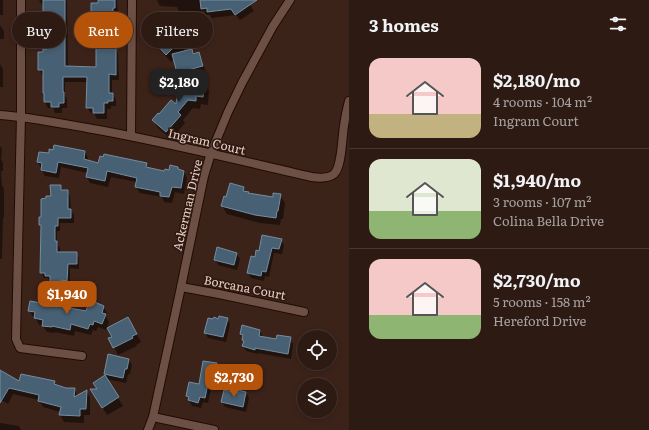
<!DOCTYPE html>
<meta charset="utf-8">
<style>
body{margin:0;font-family:Literata,serif;background:#392721;color:#f1f3f6;height:100vh;display:flex;flex-direction:column;font-size:15px;white-space:nowrap}
*{box-sizing:border-box;margin:0}
p{font-size:13px;color:#a7a1a0}
.icon{flex:none;width:22px;height:22px;fill:none;stroke:currentColor;stroke-width:2;stroke-linecap:round;stroke-linejoin:round}
.map{position:relative;flex:1;overflow:hidden}
.drawer{display:flex;flex-direction:column;background:#2d1a13;width:300px}
.drawer>*{flex:none}
.top-card{position:absolute;left:12px;top:12px;width:277px;height:36px;display:flex;gap:8px}
.buttons{position:absolute;left:297px;top:330px;display:grid;gap:8px}
.buttons a{display:grid;place-items:center;width:40px;height:40px;border-radius:50%;background:#2d1a13;box-shadow:0 2px 6px #0003,0 0 0 1px #483833;font-size:20px}
.price{position:absolute;translate:-50% -34px;padding:0 9px;border-radius:8px;background:#b45309;color:#fff;font-size:13px;line-height:26px;filter:drop-shadow(0 1px 2px #0008)}
.price::after{content:'';position:absolute;left:50%;top:24px;width:12px;height:9px;margin-left:-6px;background:inherit;clip-path:polygon(0 0,100% 0,50% 100%)}
.price.selected{background:#222;color:#fff}
ul{padding:0;list-style:none}
li{display:flex;align-items:center;gap:12px;height:100px;padding:0 20px}
li+li{border-top:1px solid #483833}
li span{display:grid;place-items:center;flex:none;width:112px;height:80px;border-radius:12px;color:#555}
li>.icon{margin-inline-start:auto}
span .icon{width:48px;height:48px;fill:#fffc;stroke-width:1}
li b{font-size:17px}
h2{display:flex;justify-content:space-between;align-items:center;height:48px;padding:0 20px;font-size:17px}
.pill{padding:0 14px;border-radius:18px;background:#2d1a13;box-shadow:0 2px 6px #0003,0 0 0 1px #483833;font-size:14px;line-height:36px}
.pill.selected{background:#b45309;color:#fff}
main{display:flex;flex:1;min-height:0}
.map>svg:first-child{display:block}
.shadow{fill:#0007}
.building{fill:#486074;stroke:#738da2}
.lines{fill:none;stroke-linecap:round;stroke-linejoin:round}
.street-casing{stroke:#220b04;stroke-width:10}
.street{stroke:#6d5045;stroke-width:8}
.labels{text-anchor:middle;dominant-baseline:central;stroke-width:3.5;stroke-linejoin:round;paint-order:stroke}
.street-label{font-size:12px;fill:#e2d0ca;stroke:#321910}
</style>
<main>
<div class="map">
<svg width="349" height="430" viewBox="0 0 349 430">
<rect width="100%" height="100%" fill="#3c2319"/>
<g class="shadow">
<rect x="0" y="0" width="3" height="15"/>
<polygon points="39,0 67,0 68,67 97,68 97,44 90,45 87,39 92,25 97,4 97,0 117,0 118,13 115,13 115,19 111,19 111,33 112,33 116,38 116,49 118,54 119,80 112,80 112,94 113,94 116,100 116,106 111,106 111,109 107,109 107,119 97,119 94,113 91,113 87,108 88,82 65,82 65,96 67,99 67,108 62,108 62,113 55,113 53,108 48,108 45,102 44,75 42,75 39,69 48,50 47,32 46,29 42,29 39,23 39,17 44,17 44,5 42,5"/>
<polygon points="157,0 252,0 254,2 250,5 254,11 240,20 236,15 212,18 210,15 206,15 204,11 179,11 177,7 160,6"/>
<polygon points="0,25 4,31 4,39 0,39"/>
<polygon points="166,26 180,41 185,49 181,53 191,50 194,55 199,53 202,59 205,71 182,78 178,72 175,59 171,62 159,49 154,41"/>
<polygon points="0,64 3,69 3,87 0,87"/>
<polygon points="205,83 209,91 208,105 201,104 200,109 193,108 183,120 185,123 171,139 158,128 153,120 159,115 177,106"/>
<polygon points="0,146 2,149 1,159 3,163 3,171 1,171 2,185 4,189 4,218 3,218 2,259 0,259"/>
<polygon points="85,152 88,158 88,161 99,164 146,164 149,169 165,172 178,168 180,170 184,171 187,178 184,194 175,192 172,203 164,202 162,197 140,193 136,187 137,182 111,177 108,187 90,183 87,177 88,173 61,167 59,178 45,176 38,162 50,154"/>
<polygon points="61,186 64,191 67,191 70,196 71,210 74,215 74,223 60,223 60,231 57,231 57,244 60,248 60,253 76,253 79,258 79,269 70,268 70,286 63,285 63,290 54,290 51,284 51,281 49,281 48,278 44,278 41,272 42,228 40,225 52,197"/>
<polygon points="243,188 246,193 273,198 280,195 285,203 283,219 281,219 280,225 260,223 227,214 222,206 227,198"/>
<polygon points="281,240 284,245 282,254 274,253 269,277 265,276 264,281 251,278 248,273 259,252"/>
<polygon points="237,254 240,259 237,270 218,265 215,259"/>
<polygon points="103,306 107,313 106,317 109,322 106,330 98,327 96,331 93,330 91,335 75,331 74,336 55,332 55,333 47,332 43,326 39,325 35,317 33,317 30,311 86,313"/>
<polygon points="227,319 230,324 226,342 208,338 205,332 219,320"/>
<polygon points="243,326 260,331 263,336 262,338 277,341 290,338 293,344 291,359 258,353 258,354 246,351 243,346 244,342 241,334"/>
<polygon points="133,327 141,342 136,345 137,346 118,355 114,347 113,337"/>
<polygon points="129,360 132,365 130,374 128,374 126,383 106,379 123,406 107,415 92,390 98,390 94,383 106,376 105,374"/>
<polygon points="216,364 219,370 217,380 213,379 208,403 203,402 201,408 192,406 187,396 199,385"/>
<polygon points="0,371 20,382 54,382 56,386 66,389 74,389 78,396 86,391 90,397 90,415 84,415 84,423 64,422 60,415 60,412 43,407 39,400 13,394 8,404 0,399"/>
<polygon points="246,393 249,398 246,412 225,407 222,402 238,394"/>
<polygon points="0,423 19,426 21,430 0,430"/>
</g>
<g class="building">
<polygon points="43,0 65,0 65,66 96,67 96,39 86,39 86,24 91,24 91,3 98,3 98,0 115,0 115,8 113,8 113,14 108,14 108,32 113,32 113,48 116,47 116,75 109,74 109,93 113,93 113,101 108,101 108,103 104,103 104,113 93,113 93,108 86,108 87,77 63,77 63,92 64,92 64,103 59,103 59,107 51,107 51,102 44,102 44,93 43,93 43,70 38,70 38,52 43,52 43,49 47,49 47,26 43,26 43,23 38,23 38,16 43,16"/>
<polygon points="200,0 257,0 235,15 231,9 207,12 207,8 201,9"/>
<polygon points="166,24 181,40 166,55 153,41 157,37 155,35"/>
<polygon points="192,49 193,54 199,52 203,66 177,73 172,54"/>
<polygon points="179,79 205,82 203,97 196,96 196,101 188,100 178,112 181,115 166,132 152,120 158,113 159,114 171,100 176,104"/>
<polygon points="54,145 85,151 84,159 98,163 100,156 103,157 104,154 147,163 146,167 164,171 165,169 169,170 170,165 178,167 178,169 184,171 181,188 172,187 169,197 160,196 160,192 135,187 137,178 107,171 105,181 86,177 88,168 58,162 56,173 41,170 42,163 37,162 39,152 49,153 49,149 53,150"/>
<polygon points="230,183 244,187 243,191 249,192 248,193 273,197 273,193 281,194 278,211 277,211 276,218 255,215 221,206 224,196 226,197"/>
<polygon points="50,185 61,185 61,190 68,190 68,209 71,209 71,218 58,218 58,226 55,226 55,241 57,241 57,252 77,252 77,264 68,264 67,281 61,280 61,285 50,285 50,276 45,276 45,273 40,273 41,225 39,225 39,217 41,217 41,199 46,198 46,196 51,196"/>
<polygon points="262,235 282,239 279,249 272,248 266,272 262,271 261,276 247,273 251,256 255,257 256,250 259,251"/>
<polygon points="217,247 237,253 234,265 214,260"/>
<polygon points="90,300 104,306 102,313 106,314 102,324 94,321 93,325 90,324 88,329 71,324 70,330 52,326 52,327 42,326 43,320 34,318 35,312 28,311 30,301 86,311"/>
<polygon points="219,316 228,318 223,337 204,333 208,318 213,319 214,317 218,319"/>
<polygon points="128,317 137,334 132,336 133,338 113,348 108,338 112,337 107,328"/>
<polygon points="242,325 260,330 259,336 276,339 277,335 291,337 288,354 255,348 255,350 242,346 244,341 242,340 243,335 240,334"/>
<polygon points="108,354 129,359 127,369 125,369 123,378 104,374"/>
<polygon points="203,361 217,363 214,375 210,374 205,398 200,397 198,403 188,400 189,397 186,396 189,382 199,384"/>
<polygon points="0,370 19,381 21,374 55,381 54,384 66,388 75,388 74,397 87,390 86,409 80,409 80,416 59,415 61,407 38,401 39,395 9,388 0,403"/>
<polygon points="105,375 119,397 102,408 90,389 97,389 93,383"/>
<polygon points="224,390 238,393 238,390 246,392 243,407 221,402"/>
</g>
<g class="lines">
<g class="street-casing">
<g id="street">
<polyline points="21,0 21,116 16,339 20,348 82,356"/>
<path d="M0 115C29 117 58 123 87 128 163 141 237 160 312 177 319 178 328 179 334 174 342 167 342 137 344 126 345 118 347 109 349 101"/>
<polyline points="131,136 132,0"/>
<polyline points="181,287 219,294 304,312"/>
<polyline points="153,417 214,430"/>
<polyline points="148,430 153,417 181,287 204,176 211,153 228,112 242,83 273,26 290,0"/>
</g>
</g>
<use href="#street" class="street"/>
</g>
<g class="labels">
<g class="street-label">
<text transform="translate(207 141) rotate(13)">Ingram Court</text>
<text transform="translate(187 205) rotate(-77)">Ackerman Drive</text>
<text transform="translate(245 287) rotate(11)">Borcana Court</text>
</g>
</g>
</svg>
<div class="buttons">
<a><svg class="icon" aria-label="locate" viewBox="0 0 24 24"><circle cx="12" cy="12" r="6"/><path d="M12 2v4M12 18v4M2 12h4M18 12h4"/></svg></a>
<a><svg class="icon" aria-label="layers" viewBox="0 0 24 24"><path d="M12 4l9 5-9 5-9-5zM3 14l9 5 9-5"/></svg></a>
</div>
<b class="price selected" style="left:179px;top:103px">$2,180</b>
<b class="price" style="left:67px;top:315px">$1,940</b>
<b class="price" style="left:234px;top:398px">$2,730</b>
<div class="top-card">
<a class="pill">Buy</a>
<a class="pill selected">Rent</a>
<a class="pill">Filters</a>
</div>
</div>
<section class="drawer">
<h2>3 homes<svg class="icon" aria-label="filters" viewBox="0 0 24 24"><path d="M4 7h16M4 17h16"/><circle cx="9" cy="7" r="2"/><circle cx="15" cy="17" r="2"/></svg></h2>
<ul>
<li><span style="background:linear-gradient(#f6c9c9 70%,#c2b280 0)"><svg class="icon" aria-label="home" viewBox="0 0 24 24"><path d="M3 11l9-7 9 7M6 9v11h12V9"/></svg></span><div><b>$2,180/mo</b><p>4 rooms · 104 m²</p><p>Ingram Court</p></div></li>
<li><span style="background:linear-gradient(#dfe7d0 65%,#8fb573 0)"><svg class="icon" aria-label="home" viewBox="0 0 24 24"><path d="M3 11l9-7 9 7M6 9v11h12V9"/></svg></span><div><b>$1,940/mo</b><p>3 rooms · 107 m²</p><p>Colina Bella Drive</p></div></li>
<li><span style="background:linear-gradient(#f6c9c9 70%,#8fb573 0)"><svg class="icon" aria-label="home" viewBox="0 0 24 24"><path d="M3 11l9-7 9 7M6 9v11h12V9"/></svg></span><div><b>$2,730/mo</b><p>5 rooms · 158 m²</p><p>Hereford Drive</p></div></li>
</ul>
</section>
</main>
